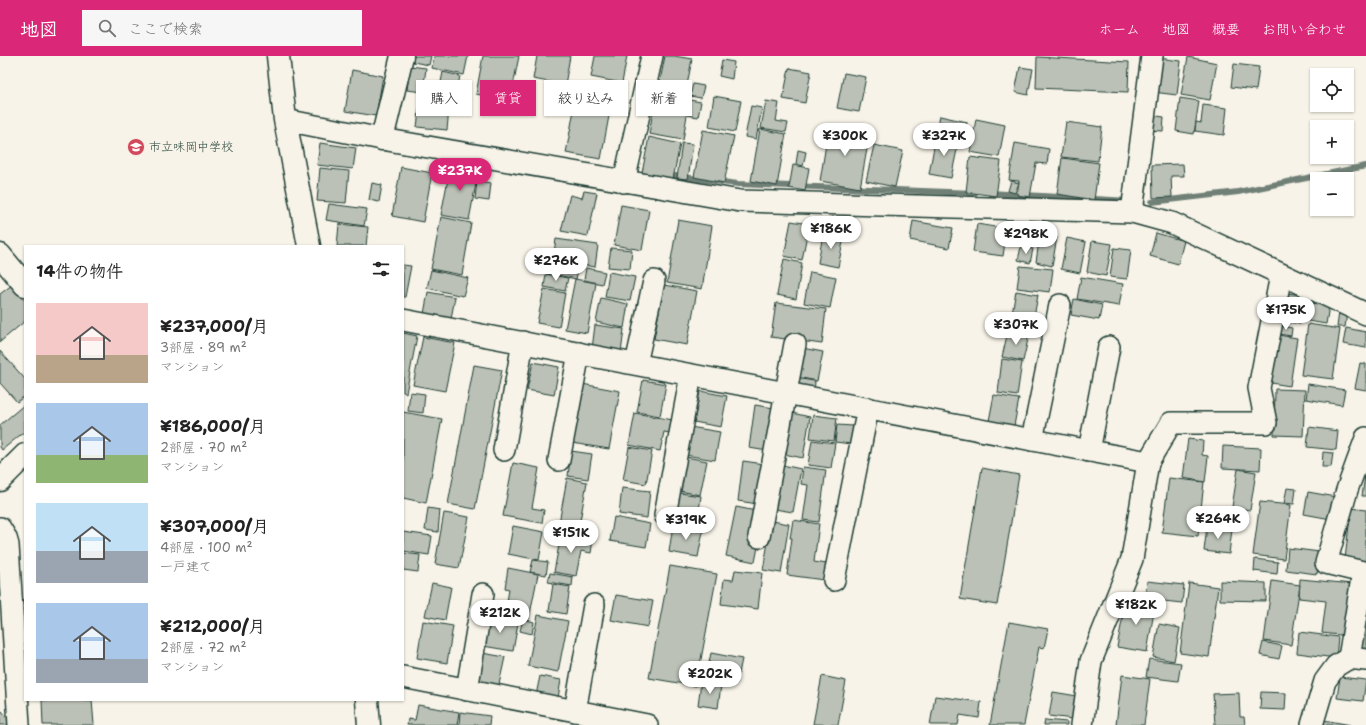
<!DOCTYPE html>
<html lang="ja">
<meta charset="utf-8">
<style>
body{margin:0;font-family:"Shantell Sans","Klee One",sans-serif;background:#f6f6f6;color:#222;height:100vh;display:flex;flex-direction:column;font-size:15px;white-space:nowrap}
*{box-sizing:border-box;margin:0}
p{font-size:13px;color:#767676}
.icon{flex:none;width:22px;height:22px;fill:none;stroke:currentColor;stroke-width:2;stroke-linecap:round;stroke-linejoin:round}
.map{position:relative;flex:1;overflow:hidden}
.panel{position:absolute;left:24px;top:189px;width:380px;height:456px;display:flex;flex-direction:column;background:#fff;border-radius:0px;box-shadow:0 1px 3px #0004}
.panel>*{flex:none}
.banner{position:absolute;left:416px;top:24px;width:380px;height:36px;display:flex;gap:8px}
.buttons{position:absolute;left:1310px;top:12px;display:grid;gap:8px}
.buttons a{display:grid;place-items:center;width:44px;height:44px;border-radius:0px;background:#fff;box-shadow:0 1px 3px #0004;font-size:20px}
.price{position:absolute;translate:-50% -34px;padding:0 9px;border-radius:14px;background:#fff;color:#222;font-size:13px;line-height:26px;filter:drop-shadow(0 1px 2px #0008)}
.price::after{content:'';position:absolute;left:50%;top:24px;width:12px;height:9px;margin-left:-6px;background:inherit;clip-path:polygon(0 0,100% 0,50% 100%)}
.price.current{background:#db2777;color:#fff}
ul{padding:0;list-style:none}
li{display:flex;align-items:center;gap:12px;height:100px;padding:0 12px}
li span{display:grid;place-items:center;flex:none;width:112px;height:80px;border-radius:0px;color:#555}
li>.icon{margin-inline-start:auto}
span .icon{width:48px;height:48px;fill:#fffc;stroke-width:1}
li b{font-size:17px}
h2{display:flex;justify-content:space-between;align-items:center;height:48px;padding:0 12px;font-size:17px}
.pill{padding:0 14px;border-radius:0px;background:#fff;box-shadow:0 1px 3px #0004;font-size:14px;line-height:36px}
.pill.current{background:#db2777;color:#fff}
header{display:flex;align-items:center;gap:24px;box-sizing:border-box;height:56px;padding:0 20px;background:#db2777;color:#fff}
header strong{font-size:19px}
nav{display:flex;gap:22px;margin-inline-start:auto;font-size:14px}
.search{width:280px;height:36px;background:#f6f6f6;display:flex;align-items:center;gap:10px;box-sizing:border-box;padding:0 14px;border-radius:0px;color:#767676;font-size:15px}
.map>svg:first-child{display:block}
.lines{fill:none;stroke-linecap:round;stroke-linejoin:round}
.stream{stroke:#6f8077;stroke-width:6}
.building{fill:#bbc1b6;stroke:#1f3d34}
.street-casing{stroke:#1f3d34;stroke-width:24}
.secondary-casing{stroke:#1f3d34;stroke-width:25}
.street{stroke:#f7f3e8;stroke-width:21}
.secondary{stroke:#f7f3e8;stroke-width:22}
.labels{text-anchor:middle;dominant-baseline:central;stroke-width:3.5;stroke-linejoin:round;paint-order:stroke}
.poi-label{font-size:12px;fill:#1f3d34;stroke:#f7f3e8;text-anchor:start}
</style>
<header>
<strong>地図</strong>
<div class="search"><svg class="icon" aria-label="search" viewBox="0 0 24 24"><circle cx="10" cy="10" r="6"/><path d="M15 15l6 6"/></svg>ここで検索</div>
<nav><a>ホーム</a><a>地図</a><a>概要</a><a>お問い合わせ</a></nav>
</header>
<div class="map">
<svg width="1366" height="669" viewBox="0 0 1366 669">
<rect width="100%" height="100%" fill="#f7f3e8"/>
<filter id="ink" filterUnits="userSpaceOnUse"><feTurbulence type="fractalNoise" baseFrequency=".025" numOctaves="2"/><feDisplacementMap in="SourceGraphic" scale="8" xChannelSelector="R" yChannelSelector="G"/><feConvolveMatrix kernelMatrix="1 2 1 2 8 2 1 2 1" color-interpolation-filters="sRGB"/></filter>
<g filter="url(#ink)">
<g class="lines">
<g class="stream">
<polyline points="667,119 738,128 975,137"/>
<polyline points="990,137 1130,145"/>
<polyline points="1152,146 1238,136 1366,110"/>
</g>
</g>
<g class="building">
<polygon points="414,0 431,0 429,9 413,6"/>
<polygon points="434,0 468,0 464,19 432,12"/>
<polygon points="483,0 519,0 510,45 476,38"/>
<polygon points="537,0 570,0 565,29 533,23"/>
<polygon points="595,0 627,0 622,27 591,21"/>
<polygon points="665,0 674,0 692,3 685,40 658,35"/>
<polygon points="1037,1 1129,6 1128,36 1036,32"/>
<polygon points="1188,1 1217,7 1210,44 1181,39"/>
<polygon points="1158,2 1181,5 1177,39 1153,36"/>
<polygon points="722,4 734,6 732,23 719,20"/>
<polygon points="1234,8 1259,11 1256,34 1231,31"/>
<polygon points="410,10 426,12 423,36 407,34"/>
<polygon points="1020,11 1033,13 1028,39 1015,36"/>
<polygon points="789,12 811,16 805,47 783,43"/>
<polygon points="352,14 383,20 376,60 345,55"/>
<polygon points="443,16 460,20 456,39 439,36"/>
<polygon points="844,17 866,21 859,56 837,52"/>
<polygon points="579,27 614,33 601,103 566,97"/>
<polygon points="693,28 704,30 701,42 690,40"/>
<polygon points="656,38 701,46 698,61 687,59 683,84 649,78"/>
<polygon points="421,39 450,42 447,74 417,71"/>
<polygon points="714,40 741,45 735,76 709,71"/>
<polygon points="1180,42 1199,45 1194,78 1176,75"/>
<polygon points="766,45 779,47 776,65 788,67 786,76 761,72"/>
<polygon points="1203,49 1227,52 1224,79 1195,75 1196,66 1201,67"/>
<polygon points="751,50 762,52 756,83 745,81"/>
<polygon points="1149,59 1164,61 1163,75 1147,74"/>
<polygon points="940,60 967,66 964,83 936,78"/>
<polygon points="976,63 1005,69 999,101 970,96"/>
<polygon points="1066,66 1102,71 1098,105 1061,101"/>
<polygon points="829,70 870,76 860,132 820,125"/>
<polygon points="760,73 786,78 777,130 751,125"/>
<polygon points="703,74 734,80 724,127 694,121"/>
<polygon points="936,80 959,84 951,122 929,118"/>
<polygon points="649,81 680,88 673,123 642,117"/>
<polygon points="320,87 356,92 353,113 317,109"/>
<polygon points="682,87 693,88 688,123 677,122"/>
<polygon points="1015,87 1049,93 1047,108 1036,107 1030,141 1017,139 1019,125 1009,124"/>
<polygon points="874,89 903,95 895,131 866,125"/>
<polygon points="798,94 806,96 803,110 796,108"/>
<polygon points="970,101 1001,105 996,140 966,136"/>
<polygon points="1062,102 1099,107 1094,144 1057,138"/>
<polygon points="451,107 479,112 469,164 441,159"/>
<polygon points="1183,108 1184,120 1171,120 1172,141 1153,142 1152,109"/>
<polygon points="793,109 809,112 805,135 789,132"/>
<polygon points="401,111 432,117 423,166 392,160"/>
<polygon points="320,112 349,115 346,147 317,145"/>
<polygon points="477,125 491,127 489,145 475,143"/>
<polygon points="1011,125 1019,127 1015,137 1008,135"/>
<polygon points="372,127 382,129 379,146 369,144"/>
<polygon points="584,135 597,137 588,180 561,175 570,139 582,142"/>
<polygon points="329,148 367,153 364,170 326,164"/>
<polygon points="621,149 649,154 642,194 614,189"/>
<polygon points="441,161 471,167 462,219 431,213"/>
<polygon points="832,161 848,165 844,181 828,176"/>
<polygon points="678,164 712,170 702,233 667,227"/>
<polygon points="791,165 809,168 802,204 784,200"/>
<polygon points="913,165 953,172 949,192 910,184"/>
<polygon points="339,168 368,171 366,190 337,190"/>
<polygon points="977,168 1007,173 1003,200 973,196"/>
<polygon points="1156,177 1184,185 1178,208 1150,200"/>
<polygon points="823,178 844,181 838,211 818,207"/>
<polygon points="1040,178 1057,181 1052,210 1036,206"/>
<polygon points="1067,182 1086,186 1080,217 1061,213"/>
<polygon points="556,183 598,189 595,211 553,204"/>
<polygon points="1092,185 1112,188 1106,220 1087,216"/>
<polygon points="1021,191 1033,193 1030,207 1018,204"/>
<polygon points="611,192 632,194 630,213 608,211"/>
<polygon points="1114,192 1131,194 1127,223 1110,221"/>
<polygon points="784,203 802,207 796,243 777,239"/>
<polygon points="551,204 579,209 576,223 548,217"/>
<polygon points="403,209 411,210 405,241 403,241"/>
<polygon points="1020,210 1053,213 1050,236 1017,232"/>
<polygon points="586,212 605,216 602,228 584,224"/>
<polygon points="431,214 468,222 463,240 427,232"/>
<polygon points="609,216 635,221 630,245 605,241"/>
<polygon points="810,216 836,221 830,252 804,247"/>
<polygon points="546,218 568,222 565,235 544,231"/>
<polygon points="1081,221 1123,228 1119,250 1077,243"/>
<polygon points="575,223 596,227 587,277 565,273"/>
<polygon points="12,229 25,245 25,265 0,286 0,238"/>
<polygon points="664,229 697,235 687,289 654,283"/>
<polygon points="544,233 565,237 559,271 537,267"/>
<polygon points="1016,235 1038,239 1032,272 1010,268"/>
<polygon points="428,236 455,241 451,263 424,258"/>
<polygon points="1288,237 1306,240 1300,268 1282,264"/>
<polygon points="601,242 628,248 624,272 596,266"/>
<polygon points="1074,243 1102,249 1099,264 1071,259"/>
<polygon points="776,247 826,253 822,288 771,281"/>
<polygon points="1312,247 1329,250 1326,268 1308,265"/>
<polygon points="1339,256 1347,257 1345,271 1337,271"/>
<polygon points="1308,268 1340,273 1333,323 1301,319"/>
<polygon points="595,269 624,273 621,297 592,293"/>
<polygon points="1281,270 1292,272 1291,280 1279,278"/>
<polygon points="1346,272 1366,276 1366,292 1343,288"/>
<polygon points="1008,275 1029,279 1023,305 1002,301"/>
<polygon points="403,277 417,280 406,337 403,336"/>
<polygon points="1278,279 1297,282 1290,330 1271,327"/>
<polygon points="423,281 455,287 445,335 413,329"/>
<polygon points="802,292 823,296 817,325 797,321"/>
<polygon points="0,295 25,323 25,340 17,346 0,327"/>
<polygon points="1002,303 1022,306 1017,340 998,337"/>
<polygon points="533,306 559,311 554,339 527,334"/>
<polygon points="1360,307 1366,308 1366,334 1355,332"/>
<polygon points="474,309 502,314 475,453 448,448"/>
<polygon points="794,322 815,325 814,338 793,335"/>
<polygon points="643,324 666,328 660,360 637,356"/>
<polygon points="582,328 620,335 609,393 572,387"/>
<polygon points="1308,328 1345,334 1342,349 1306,343"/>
<polygon points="1275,333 1305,334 1303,380 1274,379"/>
<polygon points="700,335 727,340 721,371 694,366"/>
<polygon points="410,336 425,338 423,357 408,355"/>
<polygon points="994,339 1019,343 1013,375 988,370"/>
<polygon points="25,348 25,375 2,394 0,391 0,369"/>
<polygon points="755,349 774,352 768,395 749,392"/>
<polygon points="403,356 442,363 426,447 403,442"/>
<polygon points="635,357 673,364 670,377 664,376 660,395 629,389"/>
<polygon points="792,357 810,361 803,402 784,398"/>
<polygon points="813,359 837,362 834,385 810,382"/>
<polygon points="837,369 853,370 851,388 835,386"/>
<polygon points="690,371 720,376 715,404 685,399"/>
<polygon points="1309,371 1338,375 1336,394 1307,391"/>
<polygon points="1188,383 1203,385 1202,399 1208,400 1205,426 1183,422"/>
<polygon points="812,384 835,387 831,412 808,409"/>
<polygon points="1223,390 1261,392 1260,414 1222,412"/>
<polygon points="629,391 652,395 646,428 623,424"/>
<polygon points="571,395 592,398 588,423 568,420"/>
<polygon points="1323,396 1333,397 1331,411 1322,411"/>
<polygon points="686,401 707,405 700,439 680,435"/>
<polygon points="743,405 764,408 758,448 738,445"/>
<polygon points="513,407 539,412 532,452 544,454 542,467 503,460"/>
<polygon points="782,409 801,413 793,456 774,453"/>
<polygon points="803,411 826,414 819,466 803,464 808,429 801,428"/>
<polygon points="982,412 1019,419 997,549 960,543"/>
<polygon points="1238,413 1256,416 1250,454 1232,451"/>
<polygon points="1366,413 1366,440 1362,440"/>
<polygon points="567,422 587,426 578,476 558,473"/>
<polygon points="1169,422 1204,426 1198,480 1162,476"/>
<polygon points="622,432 650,435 647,462 619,458"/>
<polygon points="1287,432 1296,433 1294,448 1284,447"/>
<polygon points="1308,436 1336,441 1331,463 1304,458"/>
<polygon points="680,437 701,440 697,470 675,467"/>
<polygon points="1260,446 1291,449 1284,503 1253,499"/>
<polygon points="736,451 756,455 749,489 758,491 755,506 726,500"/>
<polygon points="428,452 440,454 438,476 425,474"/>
<polygon points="1351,452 1366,454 1366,506 1345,503"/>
<polygon points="444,457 469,461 459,512 435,508"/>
<polygon points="614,461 650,468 646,491 610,485"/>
<polygon points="793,464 819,468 814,506 827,508 824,524 787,519 792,482 790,482"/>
<polygon points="772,465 789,468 781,517 763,514"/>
<polygon points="673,469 703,475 698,501 669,496"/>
<polygon points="513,470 544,476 539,504 508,498"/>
<polygon points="1207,470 1232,473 1229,498 1204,495"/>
<polygon points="403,476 432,480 429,499 403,495"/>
<polygon points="561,478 593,484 591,497 581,495 576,520 554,516"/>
<polygon points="1288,492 1320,496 1317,518 1286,514"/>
<polygon points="403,497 420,499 418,516 403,514"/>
<polygon points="1255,503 1278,506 1277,518 1254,515"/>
<polygon points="533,504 548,506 546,519 530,516"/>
<polygon points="670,510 717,518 696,630 649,622"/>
<polygon points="508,512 538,518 529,563 505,559 509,533 505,532"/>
<polygon points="735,514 762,517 758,553 721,548 724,523 733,524"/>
<polygon points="550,517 573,521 572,530 548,526"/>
<polygon points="1300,523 1353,528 1348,580 1322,577 1326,545 1299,542"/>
<polygon points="1147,525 1184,529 1182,547 1145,543"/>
<polygon points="1220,525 1266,527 1266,545 1220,544"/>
<polygon points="1272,525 1300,529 1291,589 1264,585"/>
<polygon points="432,527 451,531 445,564 425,560"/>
<polygon points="1189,527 1218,531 1209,601 1180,597"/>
<polygon points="553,528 570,531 566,558 549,555"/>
<polygon points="616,539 653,545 648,571 611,564"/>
<polygon points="1126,544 1155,550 1147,596 1117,591"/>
<polygon points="1366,549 1366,601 1357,600"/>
<polygon points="538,559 568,565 558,616 528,610"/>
<polygon points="488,562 518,567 513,595 483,590"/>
<polygon points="523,563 534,566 532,578 520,575"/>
<polygon points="423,565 453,570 447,607 417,602"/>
<polygon points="1009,566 1048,573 1044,592 1039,591 1024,669 990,669"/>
<polygon points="1159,568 1180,572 1174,605 1153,601"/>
<polygon points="1299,576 1338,581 1336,602 1297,597"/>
<polygon points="1263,586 1282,590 1279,603 1260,599"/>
<polygon points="482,597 505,601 498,633 475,629"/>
<polygon points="711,597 742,603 737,627 706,621"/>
<polygon points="1149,603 1181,607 1178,625 1146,621"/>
<polygon points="1122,619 1150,623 1144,669 1116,669"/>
<polygon points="540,620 561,624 557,648 535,644"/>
<polygon points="822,620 846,625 838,669 813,668"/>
<polygon points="1340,621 1366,624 1363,645 1337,642"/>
<polygon points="701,626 721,629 718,652 698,649"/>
<polygon points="1053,636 1077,640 1073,663 1049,660"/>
<polygon points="1261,636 1286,637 1285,654 1260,653"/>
<polygon points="1239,637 1240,661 1244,661 1245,669 1215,669 1213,638"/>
<polygon points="935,640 981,646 979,662 960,659 958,669 930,669"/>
<polygon points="42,644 92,644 94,669 43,669"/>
<polygon points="418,649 459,656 457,669 407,669 408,663 415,664"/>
<polygon points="2,655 13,669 0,669 0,657"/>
<polygon points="460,656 490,660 489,669 459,669"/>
<polygon points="1318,663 1351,669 1317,669"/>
<polygon points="1045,664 1067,666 1067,669 1044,669"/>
</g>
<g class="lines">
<g class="street-casing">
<g id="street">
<polyline points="285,64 382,83 740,145 1132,156 1172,167 1366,258"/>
<polyline points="624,126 652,0"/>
<polyline points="1132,156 1152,0"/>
<polyline points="403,264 1148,406"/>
<polyline points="636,308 654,225"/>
<polyline points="1032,384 1060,249"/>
<polyline points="504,394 523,286"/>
<polyline points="1089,395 1109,291"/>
<polyline points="559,404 579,297"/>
<polyline points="665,459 691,319"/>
<polyline points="0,472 6,482 8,489 19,669"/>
<polyline points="759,481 795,288"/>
<polyline points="834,524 868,352"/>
<polyline points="1349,602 1363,516 1326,507 1347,434 1366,382"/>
<polyline points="403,621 647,669"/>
<polyline points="467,634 483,538"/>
<polyline points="575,655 594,549"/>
<polyline points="1082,669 1091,605 1132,503 1148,406 1171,367 1266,367 1259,332 1281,219"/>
<polyline points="1312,669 1325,625 1336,610 1349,602 1366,604"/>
</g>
</g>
<g class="secondary-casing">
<g id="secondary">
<polyline points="278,0 285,64 309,190"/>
<polyline points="382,83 402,0"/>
<polyline points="0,199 25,229"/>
<polyline points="0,424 25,399"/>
<polyline points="367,644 369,669"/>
</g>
</g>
<use href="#street" class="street"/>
<use href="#secondary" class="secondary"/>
</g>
</g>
<defs>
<g id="school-disc" transform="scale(0.9)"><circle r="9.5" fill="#d1495b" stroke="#f7f3e8"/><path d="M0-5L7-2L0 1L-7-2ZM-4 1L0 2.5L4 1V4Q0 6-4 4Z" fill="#fff"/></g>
</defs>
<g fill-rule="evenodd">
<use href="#school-disc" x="136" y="91"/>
</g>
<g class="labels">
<g class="poi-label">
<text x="149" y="91">市立味岡中学校</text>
</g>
</g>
</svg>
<div class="buttons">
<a><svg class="icon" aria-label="locate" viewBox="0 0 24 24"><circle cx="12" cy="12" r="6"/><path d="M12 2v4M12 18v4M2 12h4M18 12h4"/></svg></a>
<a>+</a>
<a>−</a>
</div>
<b class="price" style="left:845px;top:101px">¥300K</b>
<b class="price" style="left:944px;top:101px">¥327K</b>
<b class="price current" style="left:460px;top:136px">¥237K</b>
<b class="price" style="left:831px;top:194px">¥186K</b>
<b class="price" style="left:1026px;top:199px">¥298K</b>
<b class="price" style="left:556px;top:226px">¥276K</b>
<b class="price" style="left:1286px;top:275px">¥175K</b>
<b class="price" style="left:1016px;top:290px">¥307K</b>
<b class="price" style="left:1218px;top:484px">¥264K</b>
<b class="price" style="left:686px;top:485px">¥319K</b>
<b class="price" style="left:571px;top:498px">¥151K</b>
<b class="price" style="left:1136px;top:570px">¥182K</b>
<b class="price" style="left:500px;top:578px">¥212K</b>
<b class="price" style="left:710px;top:639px">¥202K</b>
<div class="banner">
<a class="pill">購入</a>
<a class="pill current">賃貸</a>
<a class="pill">絞り込み</a>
<a class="pill">新着</a>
</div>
<section class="panel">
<h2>14件の物件<svg class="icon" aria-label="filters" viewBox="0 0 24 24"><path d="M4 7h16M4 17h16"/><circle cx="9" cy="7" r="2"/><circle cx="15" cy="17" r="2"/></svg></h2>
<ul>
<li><span style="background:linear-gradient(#f6c9c9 65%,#b9a48a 0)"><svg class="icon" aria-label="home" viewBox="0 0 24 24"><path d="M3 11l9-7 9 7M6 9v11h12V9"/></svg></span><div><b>¥237,000/月</b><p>3部屋 · 89 m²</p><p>マンション</p></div></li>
<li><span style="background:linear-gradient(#a9c7e8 65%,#8fb573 0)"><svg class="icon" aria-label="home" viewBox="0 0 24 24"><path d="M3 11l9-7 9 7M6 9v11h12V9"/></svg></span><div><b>¥186,000/月</b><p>2部屋 · 70 m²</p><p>マンション</p></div></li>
<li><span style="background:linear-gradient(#bfe0f5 60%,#9aa5b1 0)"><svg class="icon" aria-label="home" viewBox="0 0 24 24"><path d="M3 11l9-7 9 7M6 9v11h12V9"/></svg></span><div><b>¥307,000/月</b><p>4部屋 · 100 m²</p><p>一戸建て</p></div></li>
<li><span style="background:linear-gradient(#a9c7e8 70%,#9aa5b1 0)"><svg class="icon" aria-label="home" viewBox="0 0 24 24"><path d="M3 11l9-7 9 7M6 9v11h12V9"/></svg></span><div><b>¥212,000/月</b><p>2部屋 · 72 m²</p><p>マンション</p></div></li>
</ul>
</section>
</div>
